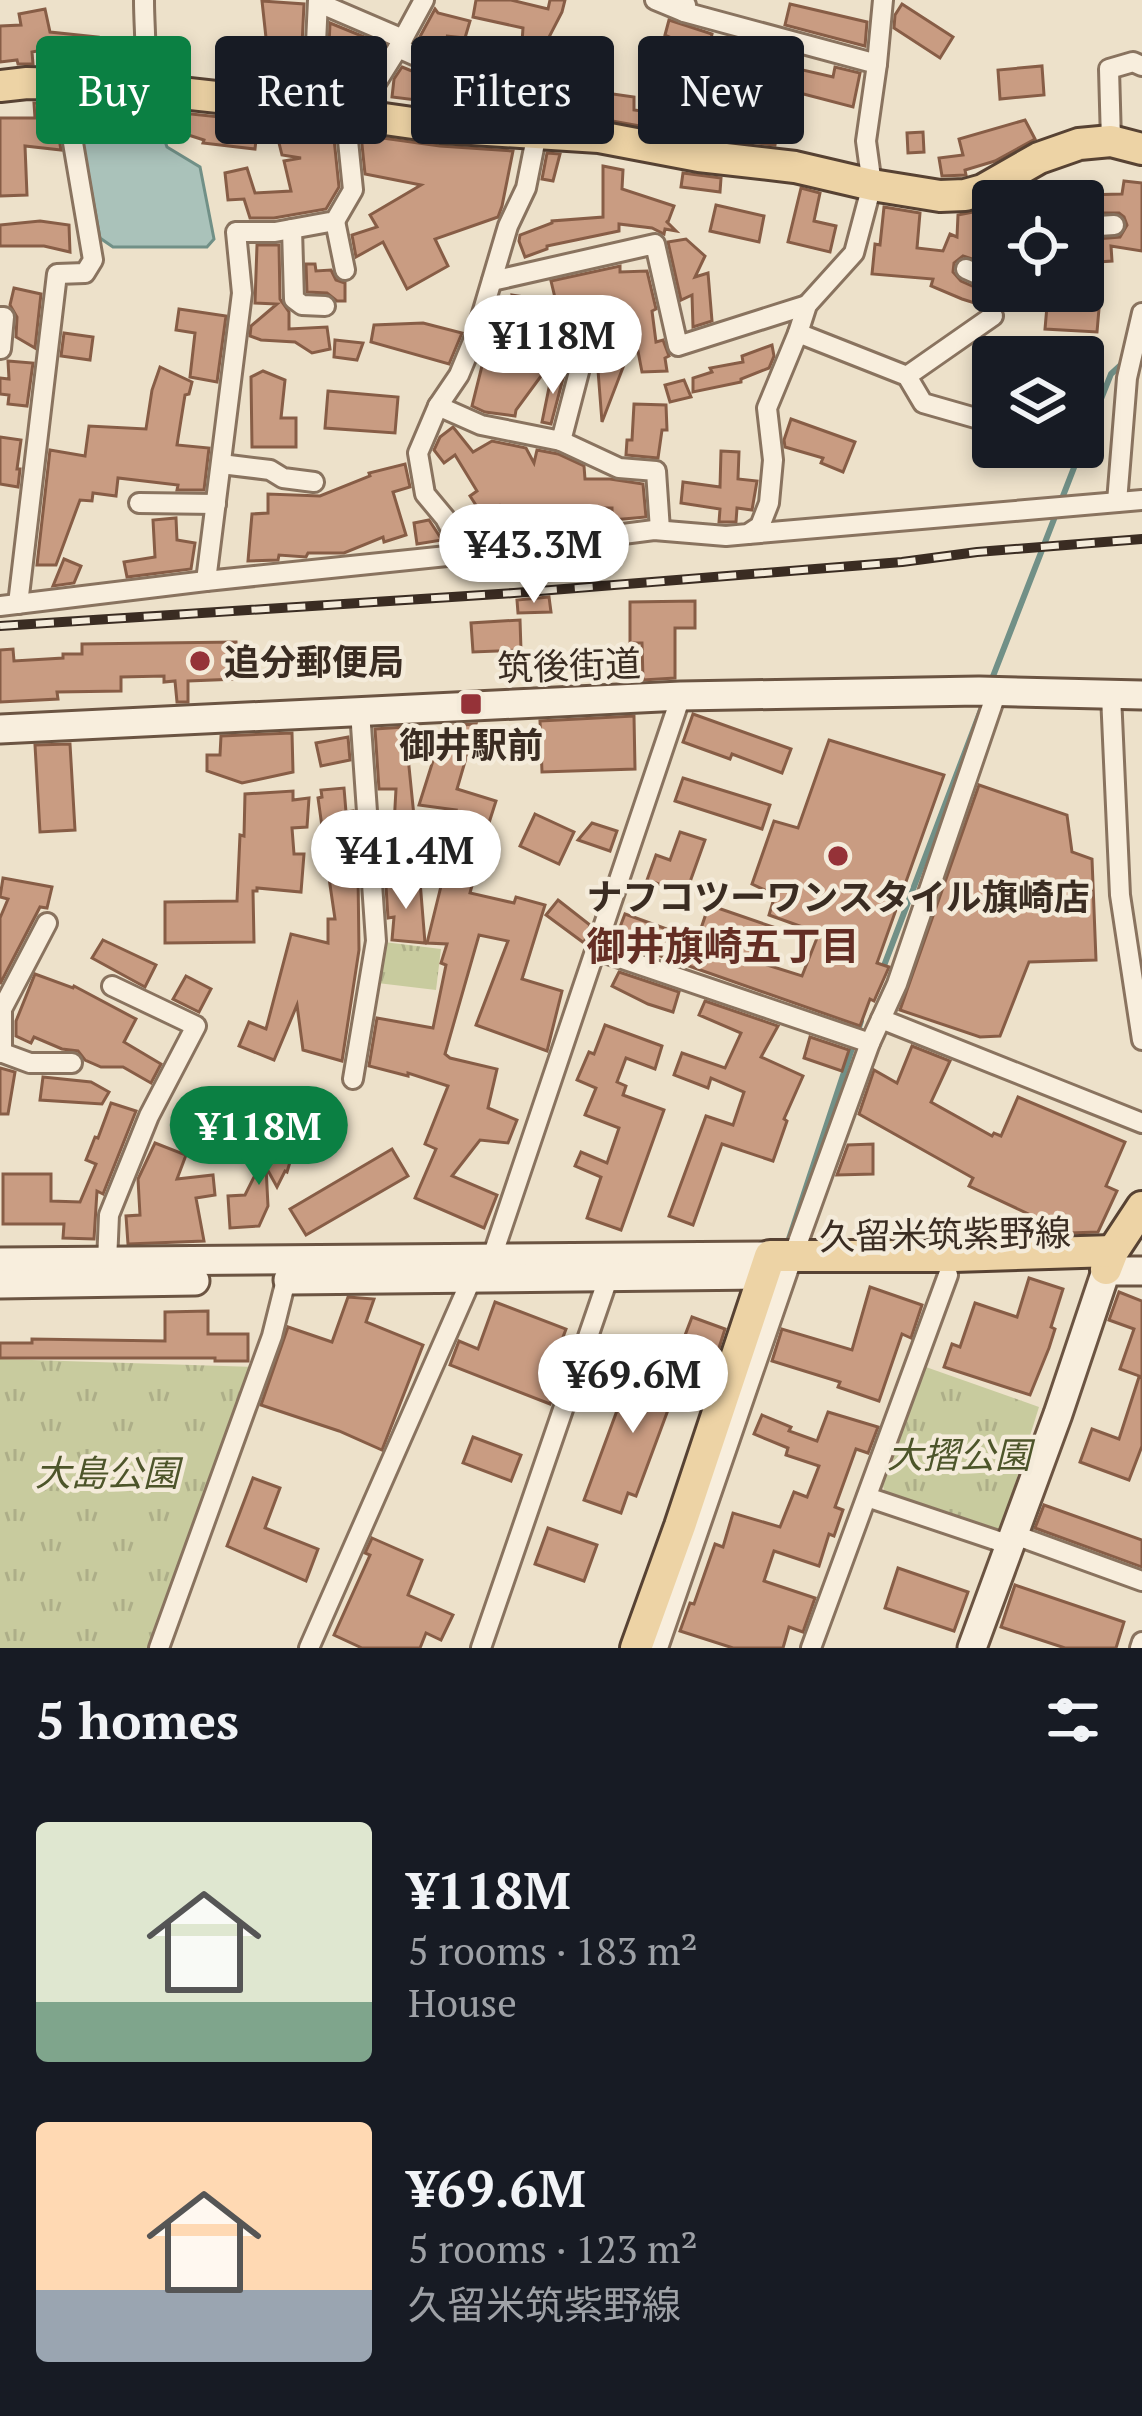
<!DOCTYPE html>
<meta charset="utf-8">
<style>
body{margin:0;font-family:"PT Serif","Noto Sans JP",serif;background:#20242c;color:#f1f3f6;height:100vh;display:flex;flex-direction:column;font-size:45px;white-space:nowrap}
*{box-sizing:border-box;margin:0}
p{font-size:39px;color:#9ea1a6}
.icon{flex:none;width:66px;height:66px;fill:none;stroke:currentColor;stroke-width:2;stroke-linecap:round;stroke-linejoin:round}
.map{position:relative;height:1648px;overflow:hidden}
.details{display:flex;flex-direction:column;background:#171b24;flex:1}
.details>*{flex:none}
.top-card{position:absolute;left:36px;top:36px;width:1071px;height:108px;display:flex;gap:24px}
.controls{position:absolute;left:972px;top:180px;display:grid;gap:24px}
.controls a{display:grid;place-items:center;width:132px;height:132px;border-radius:12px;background:#171b24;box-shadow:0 6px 18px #0003;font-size:60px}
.price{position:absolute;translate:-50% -102px;padding:0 27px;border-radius:42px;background:#fff;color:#222;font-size:39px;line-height:78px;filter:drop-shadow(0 3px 6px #0008)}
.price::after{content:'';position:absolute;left:50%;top:72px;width:36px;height:27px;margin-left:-18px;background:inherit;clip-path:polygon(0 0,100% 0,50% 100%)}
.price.on{background:#0b8043;color:#fff}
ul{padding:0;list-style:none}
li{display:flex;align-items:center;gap:36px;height:300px;padding:0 36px}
li span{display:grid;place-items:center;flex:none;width:336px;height:240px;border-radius:12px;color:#555}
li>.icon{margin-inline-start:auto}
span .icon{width:144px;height:144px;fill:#fffc;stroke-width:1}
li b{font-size:51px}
h2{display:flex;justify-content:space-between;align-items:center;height:144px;padding:0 36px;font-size:51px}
.pill{padding:0 42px;border-radius:12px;background:#171b24;box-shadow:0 6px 18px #0003;font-size:42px;line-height:108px}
.pill.on{background:#0b8043;color:#fff}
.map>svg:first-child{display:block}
.park{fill:url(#park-tufts)}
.water{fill:#aac2ba;stroke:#719087;stroke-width:3}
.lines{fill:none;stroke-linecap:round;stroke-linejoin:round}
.stream{stroke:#719087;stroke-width:6}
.building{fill:#c99c82;stroke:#875d46;stroke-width:3}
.street-casing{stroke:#89735f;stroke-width:24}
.secondary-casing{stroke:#6b5442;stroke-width:33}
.primary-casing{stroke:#574233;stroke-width:36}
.street{stroke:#f8eedd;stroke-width:18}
.secondary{stroke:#f8eedd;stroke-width:27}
.primary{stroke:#edd3a5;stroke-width:30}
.rail-casing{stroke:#3a2c22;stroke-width:10}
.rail{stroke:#f4ebda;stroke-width:6;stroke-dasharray:18;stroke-linecap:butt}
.poi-dot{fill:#953238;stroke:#f4ebda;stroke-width:4.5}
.labels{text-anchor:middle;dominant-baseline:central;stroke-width:9;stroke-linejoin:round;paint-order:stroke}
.poi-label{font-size:36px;font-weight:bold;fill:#3a2c22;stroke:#f4ebda}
.street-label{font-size:36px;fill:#3a2c22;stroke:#f4ebda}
.park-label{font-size:36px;font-style:italic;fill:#4d552a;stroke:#f4ebda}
.neighbourhood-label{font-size:39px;font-weight:bold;fill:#642e24;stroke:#f4ebda}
</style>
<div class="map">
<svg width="1142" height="1648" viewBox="0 0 1142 1648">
<defs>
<pattern id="park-tufts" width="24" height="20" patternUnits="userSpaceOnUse" patternTransform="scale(3)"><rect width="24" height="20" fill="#c8cb9e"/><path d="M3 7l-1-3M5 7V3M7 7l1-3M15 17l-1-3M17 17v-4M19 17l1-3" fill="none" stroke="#adae88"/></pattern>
</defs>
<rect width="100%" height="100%" fill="#ede1ca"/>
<g class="park">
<polygon points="376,941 441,949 436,990 369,982"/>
<polygon points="0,1359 259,1367 157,1648 0,1648"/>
<polygon points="923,1366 1039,1407 1001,1529 979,1529 885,1494 883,1486"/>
</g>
<polygon class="water" points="83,103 153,106 167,147 200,167 214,239 207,247 113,247 100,238 77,113"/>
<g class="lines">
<g class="stream">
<polyline points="1083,444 1111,374 1124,362"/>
<polyline points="990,684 1082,447"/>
<polyline points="882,971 984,702"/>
<polyline points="786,1248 861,1021"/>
</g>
</g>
<g class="building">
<polygon points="476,0 511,0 548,9 550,0 565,0 562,12 545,45 522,42 523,28 473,17"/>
<polygon points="262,1 304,4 300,86 264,83 263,75 262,82 230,78 233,55 268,56"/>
<polygon points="790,4 867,22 865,46 785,25"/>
<polygon points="902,4 953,37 940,58 894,28 895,15"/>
<polygon points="45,9 50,32 98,37 97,41 132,48 132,68 108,65 109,61 63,56 64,46 32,52 33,64 18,64 17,60 0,62 0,26 21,25 19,14"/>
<polygon points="435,9 438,13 470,21 465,38 446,36 463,43 459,58 486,54 495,59 497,56 531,68 530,71 555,82 555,95 549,97 540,113 525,100 503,87 505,80 417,42"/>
<polygon points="669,20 712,34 704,72 682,65 685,44 665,35"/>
<polygon points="330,23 384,45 377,56 357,56 358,86 354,93 327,89"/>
<polygon points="767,57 800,61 798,69 833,77 835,67 860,73 853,107 792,91 792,95 752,87 754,70"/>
<polygon points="1042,66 1044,95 1000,99 998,70"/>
<polygon points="402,67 459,90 484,110 456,108 457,105 392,97 394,79"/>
<polygon points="592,91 634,97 634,110 657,113 660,105 703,114 701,137 590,117"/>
<polygon points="34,103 53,103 61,150 25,146 27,195 0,196 0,118 35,118"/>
<polygon points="172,112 258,121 255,149 203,143 204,140 179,132"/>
<polygon points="729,120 779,121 775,145 728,140"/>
<polygon points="1025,120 1035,139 995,161 965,170 966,175 942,176 939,158 963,155 959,139"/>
<polygon points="274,123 333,129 339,187 326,209 274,218 250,218 244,199 228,200 225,173 247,168 255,193 291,191 284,161 301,158 282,155"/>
<polygon points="923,132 924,152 908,153 907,133"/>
<polygon points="361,135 440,146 513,151 502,206 498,217 435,239 448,266 407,289 383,242 356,257 352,235 377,227 370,215 421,185 365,174"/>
<polygon points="547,153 560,154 553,181 542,179"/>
<polygon points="603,166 623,170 622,189 674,206 668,222 666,221 676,231 665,229 664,234 652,228 619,224 619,231 547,246 547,249 525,257 519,241 520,235 552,223 552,221 603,217"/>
<polygon points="683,173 721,178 720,192 681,187"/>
<polygon points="1124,181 1142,183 1142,251 1111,246 1112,261 1083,263 1083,240 1120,237 1127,225 1124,217 1119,213 1083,213 1083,195 1122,194"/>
<polygon points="801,188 820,193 814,221 836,226 830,252 788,242"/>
<polygon points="716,205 764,216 759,242 710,231"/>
<polygon points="884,207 920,213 917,248 943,251 950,234 957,237 958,215 983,210 981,236 993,239 993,266 963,256 954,263 953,272 961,281 988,293 1003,291 1000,304 991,303 984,306 962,299 931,286 933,279 872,274 875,244 880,245"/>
<polygon points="40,221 69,225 70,252 44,246 0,246 0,225"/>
<polygon points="686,239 705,256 695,277 708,273 712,321 693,327 692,295 681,300 668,242"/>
<polygon points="257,245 279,245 280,299 289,312 289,329 327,327 330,349 312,353 295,342 261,340 250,336 251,326 277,304 255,303"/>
<polygon points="306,264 315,264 316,271 331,270 336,280 345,283 345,301 337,301 327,293 307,292"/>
<polygon points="620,266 620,272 647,271 656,309 652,311 656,342 663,340 669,356 665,358 667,371 642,372 637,346 637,331 602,422 593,306 544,314 565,348 518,368 544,372 516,410 515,416 485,412 472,406 492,326 516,329 512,295 556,302 551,281"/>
<polygon points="14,288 41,294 35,348 16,337 17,317 10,305"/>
<polygon points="1047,306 1099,309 1097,332 1045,329"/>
<polygon points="179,309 226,316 217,382 190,377 195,333 176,330"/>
<polygon points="423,323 462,333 449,364 371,342 374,325"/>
<polygon points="64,333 93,337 90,360 61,356"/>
<polygon points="335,340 363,343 357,360 334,357"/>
<polygon points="772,345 774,356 769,368 741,379 741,382 693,392 693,378 712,372 710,368 743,362 742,356"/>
<polygon points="8,361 33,363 27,406 8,404 9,395 0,394 0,378 9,379"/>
<polygon points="160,367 192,382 189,394 185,395 177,445 209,448 204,490 177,490 178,485 118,478 116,496 93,493 92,501 80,500 56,565 37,565 50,450 85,456 89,426 146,429 152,390"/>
<polygon points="263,371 285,380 281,418 296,418 296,447 252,447 251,377"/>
<polygon points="552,373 564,375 551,424 542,422"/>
<polygon points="684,380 691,397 670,402 665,385"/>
<polygon points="328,391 398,397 395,433 325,428"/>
<polygon points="634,404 666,405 667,430 662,430 658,458 626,455 627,440 632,440"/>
<polygon points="791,419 855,442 843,472 821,463 823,458 785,447 784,440"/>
<polygon points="453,427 473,452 492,441 526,448 534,463 537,450 558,454 584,466 585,479 610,479 643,484 646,517 612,520 612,508 577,508 577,523 529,524 530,532 503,536 499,506 483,516 470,496 477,491 455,455 444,463 434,450 440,437"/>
<polygon points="0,437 21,440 17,469 20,469 18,487 0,484"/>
<polygon points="721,451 739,452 738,479 757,481 752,510 737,508 736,522 719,522 720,509 681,503 683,482 720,487"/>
<polygon points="405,464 410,487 393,492 406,535 384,542 383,537 344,553 308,553 306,557 279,555 278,560 248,561 252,514 268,513 268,494 320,496 370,476 369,473"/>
<polygon points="176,518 177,540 195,543 191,569 127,577 124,562 155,557 153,520"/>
<polygon points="429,520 442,540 417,544 414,523"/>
<polygon points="64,559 81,566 74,583 53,586"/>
<polygon points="549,597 551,612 518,613 517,600"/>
<polygon points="695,601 695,628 675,628 675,678 643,680 642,643 630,643 630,602"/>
<polygon points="520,620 521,650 473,652 471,623"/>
<polygon points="236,642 237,679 188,681 188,702 177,702 175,681 164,682 164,676 121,677 121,691 57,692 58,699 0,702 0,650 13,649 14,661 63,658 63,654 82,654 82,644"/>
<polygon points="316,651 318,677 303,678 297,652"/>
<polygon points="693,714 791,749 782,773 732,754 730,759 683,742"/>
<polygon points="634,716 635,769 542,772 540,721"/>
<polygon points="476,724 457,789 496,801 487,829 453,818 456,810 419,805 444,726"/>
<polygon points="405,727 418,856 384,859 382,826 394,825 396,789 379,789 375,729"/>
<polygon points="292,733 293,772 242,783 207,771 207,755 220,755 221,736"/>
<polygon points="348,737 350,760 321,766 316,743"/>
<polygon points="829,740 944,775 877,963 889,967 874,1001 870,999 860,1026 615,940 625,914 697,940 709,905 773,927 761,963 802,976 819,933 769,915 775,895 752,884 774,821 798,828"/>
<polygon points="70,744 75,830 40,832 35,745"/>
<polygon points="683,778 770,805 762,829 675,801"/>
<polygon points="979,785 1067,815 1072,852 1092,859 1096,960 1029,962 1000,1036 980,1037 900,1010"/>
<polygon points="344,788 346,812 353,811 355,840 324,841 318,798 322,797 321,790"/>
<polygon points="293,791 293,800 309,798 307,827 292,828 294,854 304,854 301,892 257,888 257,891 253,891 254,942 165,943 165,902 237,901 240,835 244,836 245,794"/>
<polygon points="535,814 574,832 559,864 520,846"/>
<polygon points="592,823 617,831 610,851 578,840"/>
<polygon points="680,832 705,840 686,893 647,880 656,855 670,860"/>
<polygon points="358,874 359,950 342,1061 303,1050 297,1005 274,1060 239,1046 249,1022 266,1029 291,934 328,943 328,919 335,919 329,878"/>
<polygon points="475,874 470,893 514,903 516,897 545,905 522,979 562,991 547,1051 476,1025 508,941 479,935 445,1054 450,1058 497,1069 488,1108 517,1120 508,1143 480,1140 452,1176 497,1195 484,1228 415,1198 436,1149 425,1144 448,1086 408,1073 408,1076 369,1066 377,1018 433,1028 446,965 441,963 447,944 427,943 443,878"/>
<polygon points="3,878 52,887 47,908 40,907 0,984 0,918 8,899 0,897"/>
<polygon points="420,881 425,943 392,940 394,917 388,918 386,886"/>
<polygon points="558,900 590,925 584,943 546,915"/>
<polygon points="103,940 156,965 145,987 92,958"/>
<polygon points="619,972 679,992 673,1012 648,1004 612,986"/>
<polygon points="35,974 73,988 74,986 136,1019 124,1042 161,1064 151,1083 123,1067 101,1067 85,1060 78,1051 62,1049 34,1037 31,1043 16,1036 16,1021"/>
<polygon points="186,976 211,989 199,1012 173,999"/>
<polygon points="705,1001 778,1026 761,1057 803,1076 784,1119 787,1121 773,1161 722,1144 693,1225 669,1216 706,1116 733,1125 744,1092 711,1078 708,1088 674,1075 682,1053 725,1068 741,1033 699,1015"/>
<polygon points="605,1025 662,1046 655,1069 626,1058 617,1082 626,1086 623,1095 664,1110 621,1230 587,1218 601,1177 575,1166 581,1152 607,1163 619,1128 585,1115 596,1088 577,1080 589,1052 594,1054"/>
<polygon points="810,1037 849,1050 842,1071 804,1058"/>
<polygon points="912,1046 950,1061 931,1102 992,1136 994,1133 1001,1136 1018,1097 1125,1142 1106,1186 1117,1191 1098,1232 1069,1233 969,1186 973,1178 859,1114 874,1070 897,1083"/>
<polygon points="0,1068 15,1072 8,1114 0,1114"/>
<polygon points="43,1077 91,1082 109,1092 102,1104 40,1100"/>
<polygon points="111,1103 136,1111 103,1194 97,1191 94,1239 63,1238 64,1224 3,1224 3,1174 51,1174 51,1201 80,1202 96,1164 86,1160 95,1137 98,1138"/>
<polygon points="261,1142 293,1152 287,1172 285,1171 277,1187 266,1167 268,1206 259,1226 230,1228 228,1196 245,1195 262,1161 257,1153"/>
<polygon points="155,1143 186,1155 177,1179 213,1175 215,1195 196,1198 204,1241 128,1244 126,1216 140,1215 138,1179"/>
<polygon points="873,1144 873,1174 837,1175 848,1145"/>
<polygon points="392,1149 408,1176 306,1235 290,1209"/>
<polygon points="1029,1278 1063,1289 1051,1327 1055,1329 1049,1348 1030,1395 944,1367 952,1344 960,1347 975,1303 1017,1317"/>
<polygon points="870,1287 922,1305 911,1338 902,1334 879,1401 838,1387 840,1382 772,1361 782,1329 852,1350"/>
<polygon points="1119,1292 1142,1301 1142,1377 1120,1369 1134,1329 1109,1320"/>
<polygon points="348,1297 374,1299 366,1322 423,1345 382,1450 339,1431 261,1405 288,1327 332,1342"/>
<polygon points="495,1302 566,1329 548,1377 559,1381 550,1404 450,1365 459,1341 478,1349"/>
<polygon points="208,1311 208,1334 248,1334 248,1361 215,1361 215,1358 0,1358 0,1343 32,1343 32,1339 165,1341 165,1312"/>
<polygon points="692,1317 725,1329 718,1351 684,1338"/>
<polygon points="647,1356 673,1365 668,1379 678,1383 636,1496 628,1493 621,1513 584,1500 632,1370 641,1373"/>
<polygon points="1139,1377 1142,1378 1142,1446 1129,1480 1080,1462 1092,1429 1119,1439"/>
<polygon points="828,1412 878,1427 868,1453 856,1449 835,1507 843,1510 834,1536 829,1534 819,1566 774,1551 764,1581 815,1598 803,1632 789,1627 783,1648 733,1648 680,1631 690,1603 694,1604 715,1544 723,1547 733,1513 780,1527 794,1492 807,1497 819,1466 786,1455 788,1448 754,1434 762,1415 791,1427 789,1431 817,1441"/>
<polygon points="473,1437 521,1455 511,1481 463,1463"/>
<polygon points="253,1478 280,1488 265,1528 318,1549 306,1581 227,1546"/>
<polygon points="1044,1505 1142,1540 1142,1567 1035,1528"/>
<polygon points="548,1528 597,1545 584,1581 535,1564"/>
<polygon points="372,1538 422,1560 408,1595 453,1615 441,1640 426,1633 420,1648 362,1648 334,1635 370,1555 365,1553"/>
<polygon points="898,1568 968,1592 954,1631 885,1608"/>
<polygon points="1015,1585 1124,1622 1116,1648 1065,1648 1001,1627"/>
</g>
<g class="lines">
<g class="street-casing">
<g id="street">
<path d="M144 0C144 30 148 60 144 89"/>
<polyline points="655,0 684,12 686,5"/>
<polyline points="319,3 403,39"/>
<polyline points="398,48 466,78 537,133 526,188 508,226 476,334 459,375 438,406 418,453 425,494 445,518 452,531 489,551"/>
<polyline points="877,64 883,0"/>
<polyline points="313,108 318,0"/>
<polyline points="356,115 398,48 424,0"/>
<polyline points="1111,141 1109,69 1133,62 1142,66"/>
<polyline points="1007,176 1009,201"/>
<polyline points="335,221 345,270"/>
<polyline points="1083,227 1114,225"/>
<polyline points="292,229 294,299 302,305 325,306"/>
<polyline points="966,269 993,281"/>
<polyline points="492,281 655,244 678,346 807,305"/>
<polyline points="1016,291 1017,291"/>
<polyline points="0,317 4,317 1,349"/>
<polyline points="798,333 907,376 923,403 993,423"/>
<polyline points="907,376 993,316"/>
<polyline points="438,406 481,425 561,441 580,368"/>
<polyline points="561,441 619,468 656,471 660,530"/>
<polyline points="221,464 270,470 283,478 314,482"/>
<polyline points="1117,502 1127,378 1142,313"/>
<polyline points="139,503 216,504"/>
<polyline points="748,534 1142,500"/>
<polyline points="206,581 242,293 236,232 275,232 335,221 353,190 345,111"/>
<polyline points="18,604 57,274 85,273 93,260 63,84"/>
<polyline points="0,606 206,581 476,553 654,530 726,536 748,534 760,526 769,503 773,460 767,408 798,333 807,305 854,253 872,185 866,141 877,64 684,12"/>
<polyline points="1111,695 1120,895 1142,1040"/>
<polyline points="596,950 870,1043"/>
<polyline points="881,1019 1142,1123"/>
<polyline points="0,1052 30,1063 72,1063"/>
<polyline points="2,1053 2,1009 47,923"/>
<polyline points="353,1079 376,941 360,711"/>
<polyline points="107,1262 109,1215 149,1116 196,1026 112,986"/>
<polyline points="867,1497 1010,1545"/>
<polyline points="1015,1535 1142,1581"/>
<polyline points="159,1648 272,1336 286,1280"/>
<polyline points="309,1648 471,1280 492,1257 681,696"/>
<polyline points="481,1648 612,1267"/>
<polyline points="658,1648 793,1256 870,1043 897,984 997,691"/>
<polyline points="811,1648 948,1275"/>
<polyline points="1140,1648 1142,1642"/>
</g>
</g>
<g class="secondary-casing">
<g id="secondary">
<polyline points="0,729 681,696 979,691 1142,695"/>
<path d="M0 1262C257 1262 513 1256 770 1256"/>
<polyline points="288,1280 763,1275"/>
<polyline points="0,1284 195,1281"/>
<polyline points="972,1648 1058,1414 1106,1271 1142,1271"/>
</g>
</g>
<g class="primary-casing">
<g id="primary">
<polyline points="0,86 27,83 108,85 345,111 356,115 441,127 599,137 699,156 795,167 872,185 940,196 965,195 983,190 1039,158 1079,144 1111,141 1142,149"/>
<polyline points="1106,1269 1113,1251 1142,1207"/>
<polyline points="636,1648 680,1526 770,1256 954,1256 1113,1251"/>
</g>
</g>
<use href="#street" class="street"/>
<use href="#secondary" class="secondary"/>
<use href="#primary" class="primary"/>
<g class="rail-casing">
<polyline id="rail" points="0,626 514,593 902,562 977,552 1142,539"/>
</g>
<use href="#rail" class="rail"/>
</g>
<g class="poi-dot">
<circle cx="200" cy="661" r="12"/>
<rect x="459" y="692" width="24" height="24" rx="6"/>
<circle cx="838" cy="856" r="12"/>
</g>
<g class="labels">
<g class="poi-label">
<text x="224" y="661" text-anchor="start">追分郵便局</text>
<text x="471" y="744">御井駅前</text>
<text x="838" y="896">ナフコツーワンスタイル旗崎店</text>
</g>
<g class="street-label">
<text transform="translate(569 665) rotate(-2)">筑後街道</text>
<text transform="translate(945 1234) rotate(-1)">久留米筑紫野線</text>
</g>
<g class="park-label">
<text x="959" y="1454">大摺公園</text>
<text x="107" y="1472">大島公園</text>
</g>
<g class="neighbourhood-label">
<text x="723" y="945">御井旗崎五丁目</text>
</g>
</g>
</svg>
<div class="controls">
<a><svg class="icon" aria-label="locate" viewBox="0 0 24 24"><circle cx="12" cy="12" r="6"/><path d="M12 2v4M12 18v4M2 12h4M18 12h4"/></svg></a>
<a><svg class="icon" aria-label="layers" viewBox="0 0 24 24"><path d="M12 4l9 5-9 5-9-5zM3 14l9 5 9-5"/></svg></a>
</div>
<b class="price" style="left:553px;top:397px">¥118M</b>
<b class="price" style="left:534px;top:606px">¥43.3M</b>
<b class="price" style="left:406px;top:912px">¥41.4M</b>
<b class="price on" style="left:259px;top:1188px">¥118M</b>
<b class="price" style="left:633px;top:1436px">¥69.6M</b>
<div class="top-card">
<a class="pill on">Buy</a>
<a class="pill">Rent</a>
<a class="pill">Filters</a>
<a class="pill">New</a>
</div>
</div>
<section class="details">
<h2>5 homes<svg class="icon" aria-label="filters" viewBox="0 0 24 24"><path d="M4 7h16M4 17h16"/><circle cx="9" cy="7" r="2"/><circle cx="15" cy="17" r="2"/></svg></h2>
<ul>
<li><span style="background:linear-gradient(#dfe7d0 75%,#7fa58c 0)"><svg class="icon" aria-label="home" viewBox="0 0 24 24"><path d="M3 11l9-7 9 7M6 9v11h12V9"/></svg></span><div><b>¥118M</b><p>5 rooms · 183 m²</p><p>House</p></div></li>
<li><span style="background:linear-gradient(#ffd9b3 70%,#9aa5b1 0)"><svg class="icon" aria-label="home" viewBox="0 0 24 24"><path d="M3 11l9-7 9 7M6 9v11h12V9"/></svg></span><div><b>¥69.6M</b><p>5 rooms · 123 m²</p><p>久留米筑紫野線</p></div></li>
</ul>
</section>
